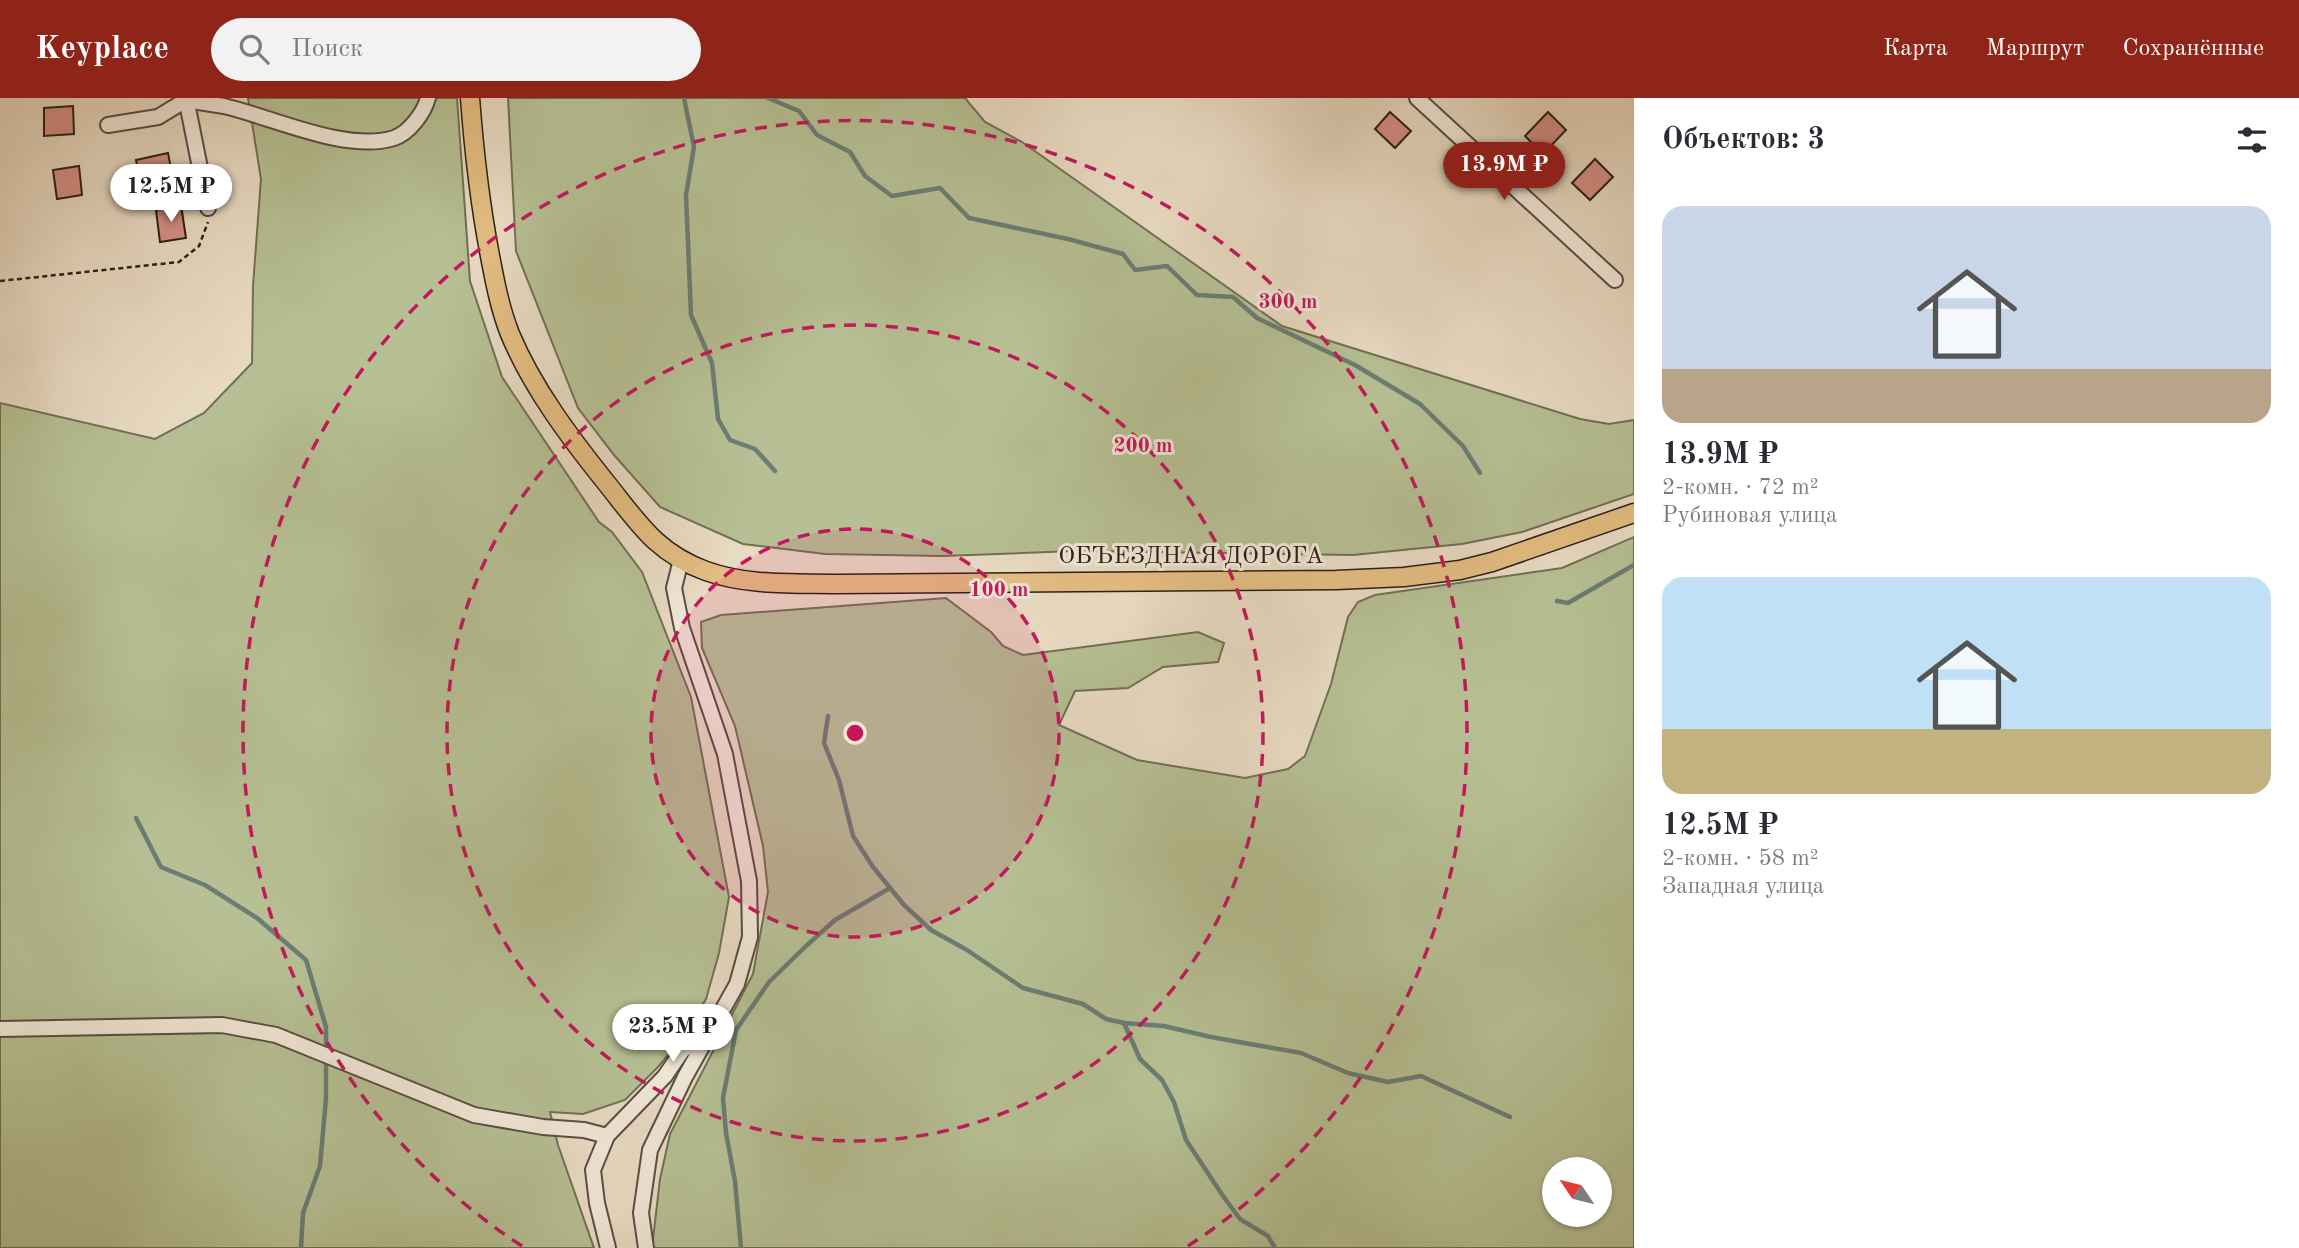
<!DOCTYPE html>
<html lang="ru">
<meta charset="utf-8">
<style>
body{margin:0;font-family:"Old Standard TT",serif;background:#f2f2f3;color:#2b2b33;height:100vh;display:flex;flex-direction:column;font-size:26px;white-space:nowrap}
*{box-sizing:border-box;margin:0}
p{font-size:23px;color:#7c7c81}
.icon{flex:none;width:38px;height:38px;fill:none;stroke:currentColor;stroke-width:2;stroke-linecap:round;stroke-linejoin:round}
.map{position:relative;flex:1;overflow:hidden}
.panel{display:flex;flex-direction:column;background:#fff;width:665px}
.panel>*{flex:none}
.needle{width:46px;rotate:305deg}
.tools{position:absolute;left:1542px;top:1059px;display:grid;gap:14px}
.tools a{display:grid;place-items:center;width:70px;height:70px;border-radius:50%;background:#fff;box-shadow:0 2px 5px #0004;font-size:35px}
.price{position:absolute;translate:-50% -60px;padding:0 16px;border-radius:24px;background:#fff;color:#222;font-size:23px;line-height:46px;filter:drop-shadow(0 2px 4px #0008)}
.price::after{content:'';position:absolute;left:50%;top:42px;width:21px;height:16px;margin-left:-10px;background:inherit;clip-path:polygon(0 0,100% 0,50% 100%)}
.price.on{background:#8f2418;color:#fff}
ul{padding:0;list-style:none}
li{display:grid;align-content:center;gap:14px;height:371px;padding:0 28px}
li span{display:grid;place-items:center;height:217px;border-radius:21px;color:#555}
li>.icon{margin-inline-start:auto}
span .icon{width:126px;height:126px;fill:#fffc;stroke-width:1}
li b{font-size:30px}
h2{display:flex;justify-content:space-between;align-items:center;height:84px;padding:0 28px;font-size:30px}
header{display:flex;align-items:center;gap:42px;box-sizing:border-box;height:98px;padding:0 35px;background:#8f2418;color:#fff}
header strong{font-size:33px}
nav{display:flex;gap:38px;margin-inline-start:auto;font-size:24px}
.search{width:490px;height:63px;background:#f2f2f3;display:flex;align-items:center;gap:18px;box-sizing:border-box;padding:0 24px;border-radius:38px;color:#7c7c81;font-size:26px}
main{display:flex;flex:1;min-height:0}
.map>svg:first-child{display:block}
.green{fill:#b6c094;stroke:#707056;stroke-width:2;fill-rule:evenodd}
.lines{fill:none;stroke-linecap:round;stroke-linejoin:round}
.stream{stroke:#6b7d74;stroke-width:4.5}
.building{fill:#d59086;stroke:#291f18;stroke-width:2}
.minor-casing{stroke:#594e43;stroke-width:18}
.major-casing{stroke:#291f18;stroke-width:21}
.path{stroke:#291f18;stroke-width:2.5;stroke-dasharray:5 3.5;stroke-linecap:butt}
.minor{stroke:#f1e8d8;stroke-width:14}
.major{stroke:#e4be82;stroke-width:18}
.ring{fill:none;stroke:#c2185b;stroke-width:3.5;stroke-dasharray:12 9}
.labels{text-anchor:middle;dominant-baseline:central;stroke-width:6;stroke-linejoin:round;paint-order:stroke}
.street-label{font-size:24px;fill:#291f18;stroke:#f1e8d8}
.centre{fill:#c2185b;stroke:#f1e8d8;stroke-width:3.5}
.ring-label{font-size:21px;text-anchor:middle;font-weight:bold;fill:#c2185b;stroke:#f1e8d8;stroke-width:6;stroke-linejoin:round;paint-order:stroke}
</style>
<header>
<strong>Keyplace</strong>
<div class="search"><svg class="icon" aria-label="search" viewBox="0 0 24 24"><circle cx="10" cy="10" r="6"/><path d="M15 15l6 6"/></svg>Поиск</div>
<nav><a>Карта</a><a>Маршрут</a><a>Сохранённые</a></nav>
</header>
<main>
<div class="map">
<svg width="1634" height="1150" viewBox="0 0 1634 1150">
<rect width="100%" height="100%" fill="#e9dbc3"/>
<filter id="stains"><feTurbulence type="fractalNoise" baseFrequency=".00286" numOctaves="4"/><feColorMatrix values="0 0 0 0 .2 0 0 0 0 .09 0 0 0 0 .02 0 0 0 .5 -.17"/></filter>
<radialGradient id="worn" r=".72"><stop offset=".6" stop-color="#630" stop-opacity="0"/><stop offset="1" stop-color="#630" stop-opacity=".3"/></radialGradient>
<g class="green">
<polygon points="248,0 457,0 470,183 502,279 599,424 612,434 642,474 691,599 729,799 719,855 706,901 683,939 658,969 625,1002 583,1016 550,1014 558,1047 594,1150 0,1150 0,305 155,341 204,315 252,265 253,188 261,81"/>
<polygon points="508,0 965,0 985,24 1022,44 1282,228 1580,321 1609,326 1634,322 1634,396 1522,434 1462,446 1353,457 1074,453 943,458 825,456 743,446 660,409 614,357 578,310 516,153"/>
<path d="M1634 439V1150H652L660 1081 670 1036 753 876 768 794 763 748 735 628 702 550 701 524 721 517 946 500 991 534 1003 548 1023 557 1198 534 1224 545 1218 564 1163 569 1128 590 1075 593 1059 627 1137 662 1245 680 1288 671 1305 658 1331 586 1348 519 1358 504 1375 497 1562 470ZM1554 1071H1600V1116H1554Z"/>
</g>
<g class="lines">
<g class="stream">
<polyline points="684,0 694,49 686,97 691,217 712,265 718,321 730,342 755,351 775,373"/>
<polyline points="768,0 799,13 817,37 850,54 865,78 892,98 940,90 969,120 1068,141 1123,156 1135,172 1167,168 1197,197 1233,199 1257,220 1355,267 1420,306 1463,348 1480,375"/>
<polyline points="1557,503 1568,505 1634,467"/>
<polyline points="828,618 824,645 839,682 853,738 873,769 904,807 931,832 967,852 1023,890 1083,906 1106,921 1124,925 1164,928 1211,939 1301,955 1348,975 1388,984 1421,978 1510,1019"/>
<polyline points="136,720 161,769 205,787 257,820 306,862 326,929 326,1000 320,1068 303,1115 301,1150"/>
<polyline points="1124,925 1140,961 1162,982 1174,1004 1186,1042 1223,1098 1240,1121 1268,1138 1275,1150"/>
<polyline points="741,1150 735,1083 726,1035 723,1000 736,932 769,884 805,849 835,822 890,790"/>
</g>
</g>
<g class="building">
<polygon points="73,8 74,36 44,38 44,10"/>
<polygon points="1390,14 1411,33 1395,50 1375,31"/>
<polygon points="1548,14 1566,32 1543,56 1525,38"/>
<polygon points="168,55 172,76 140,83 136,62"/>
<polygon points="1595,61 1613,79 1590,102 1572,85"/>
<polygon points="79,68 82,97 57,101 53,72"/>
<polygon points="181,107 186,140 160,144 156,112"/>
</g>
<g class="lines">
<g class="minor-casing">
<g id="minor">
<polyline points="186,0 208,110"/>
<polyline points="1417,0 1615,182"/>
<path d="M108 27 158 19 186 2C199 4 212 6 224 8 272 19 346 55 394 40 409 35 424 15 428 0"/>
<polyline points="0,931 222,927 276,937 474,1017 543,1029 584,1032 607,1038"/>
<polyline points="608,1150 597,1105 593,1072 607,1038 665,978 682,953 709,933"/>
<polyline points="646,1150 641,1115 650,1052 685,979 737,886 750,839 749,783 725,656 682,530 674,490 681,462"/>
</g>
</g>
<g class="major-casing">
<path id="major" d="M470 0C474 53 480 106 490 158 495 184 500 211 510 236 533 291 571 341 608 387 639 426 657 455 706 473 748 488 794 485 838 486L1336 482 1404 479 1460 472 1492 464 1634 415"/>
</g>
<polyline class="path" points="0,183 179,164 199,148 208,124"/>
<use href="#minor" class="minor"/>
<use href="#major" class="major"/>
</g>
<circle cx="855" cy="635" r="204" fill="#c2185b" fill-opacity=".12"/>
<g class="ring">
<circle cx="855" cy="635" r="204"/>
<circle cx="855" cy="635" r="408"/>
<path d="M522 1148A612 612 0 1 1 1188 1148"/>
</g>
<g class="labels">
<g class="street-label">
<text x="1191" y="459">ОБЪЕЗДНАЯ ДОРОГА</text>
</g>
</g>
<circle cx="855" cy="635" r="10" class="centre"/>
<g class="ring-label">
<text x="1288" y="210">300 m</text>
<text x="1143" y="354">200 m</text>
<text x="999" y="498">100 m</text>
</g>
<rect width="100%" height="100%" filter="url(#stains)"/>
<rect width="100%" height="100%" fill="url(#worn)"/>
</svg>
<div class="tools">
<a><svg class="needle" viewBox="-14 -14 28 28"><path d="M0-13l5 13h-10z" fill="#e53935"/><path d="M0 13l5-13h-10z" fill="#7c7c81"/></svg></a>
</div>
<b class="price on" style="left:1504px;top:104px">13.9M ₽</b>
<b class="price" style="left:171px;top:126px">12.5M ₽</b>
<b class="price" style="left:673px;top:966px">23.5M ₽</b>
</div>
<section class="panel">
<h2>Объектов: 3<svg class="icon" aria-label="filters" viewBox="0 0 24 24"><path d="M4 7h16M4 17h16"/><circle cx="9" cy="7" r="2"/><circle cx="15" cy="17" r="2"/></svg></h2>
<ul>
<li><span style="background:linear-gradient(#c9d6e8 75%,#b9a48a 0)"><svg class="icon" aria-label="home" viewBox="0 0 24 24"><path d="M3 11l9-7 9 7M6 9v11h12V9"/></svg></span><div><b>13.9M ₽</b><p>2-комн. · 72 m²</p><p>Рубиновая улица</p></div></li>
<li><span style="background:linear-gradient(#bfe0f5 70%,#c2b280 0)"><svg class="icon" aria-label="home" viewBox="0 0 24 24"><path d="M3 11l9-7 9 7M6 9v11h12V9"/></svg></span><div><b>12.5M ₽</b><p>2-комн. · 58 m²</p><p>Западная улица</p></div></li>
</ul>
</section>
</main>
